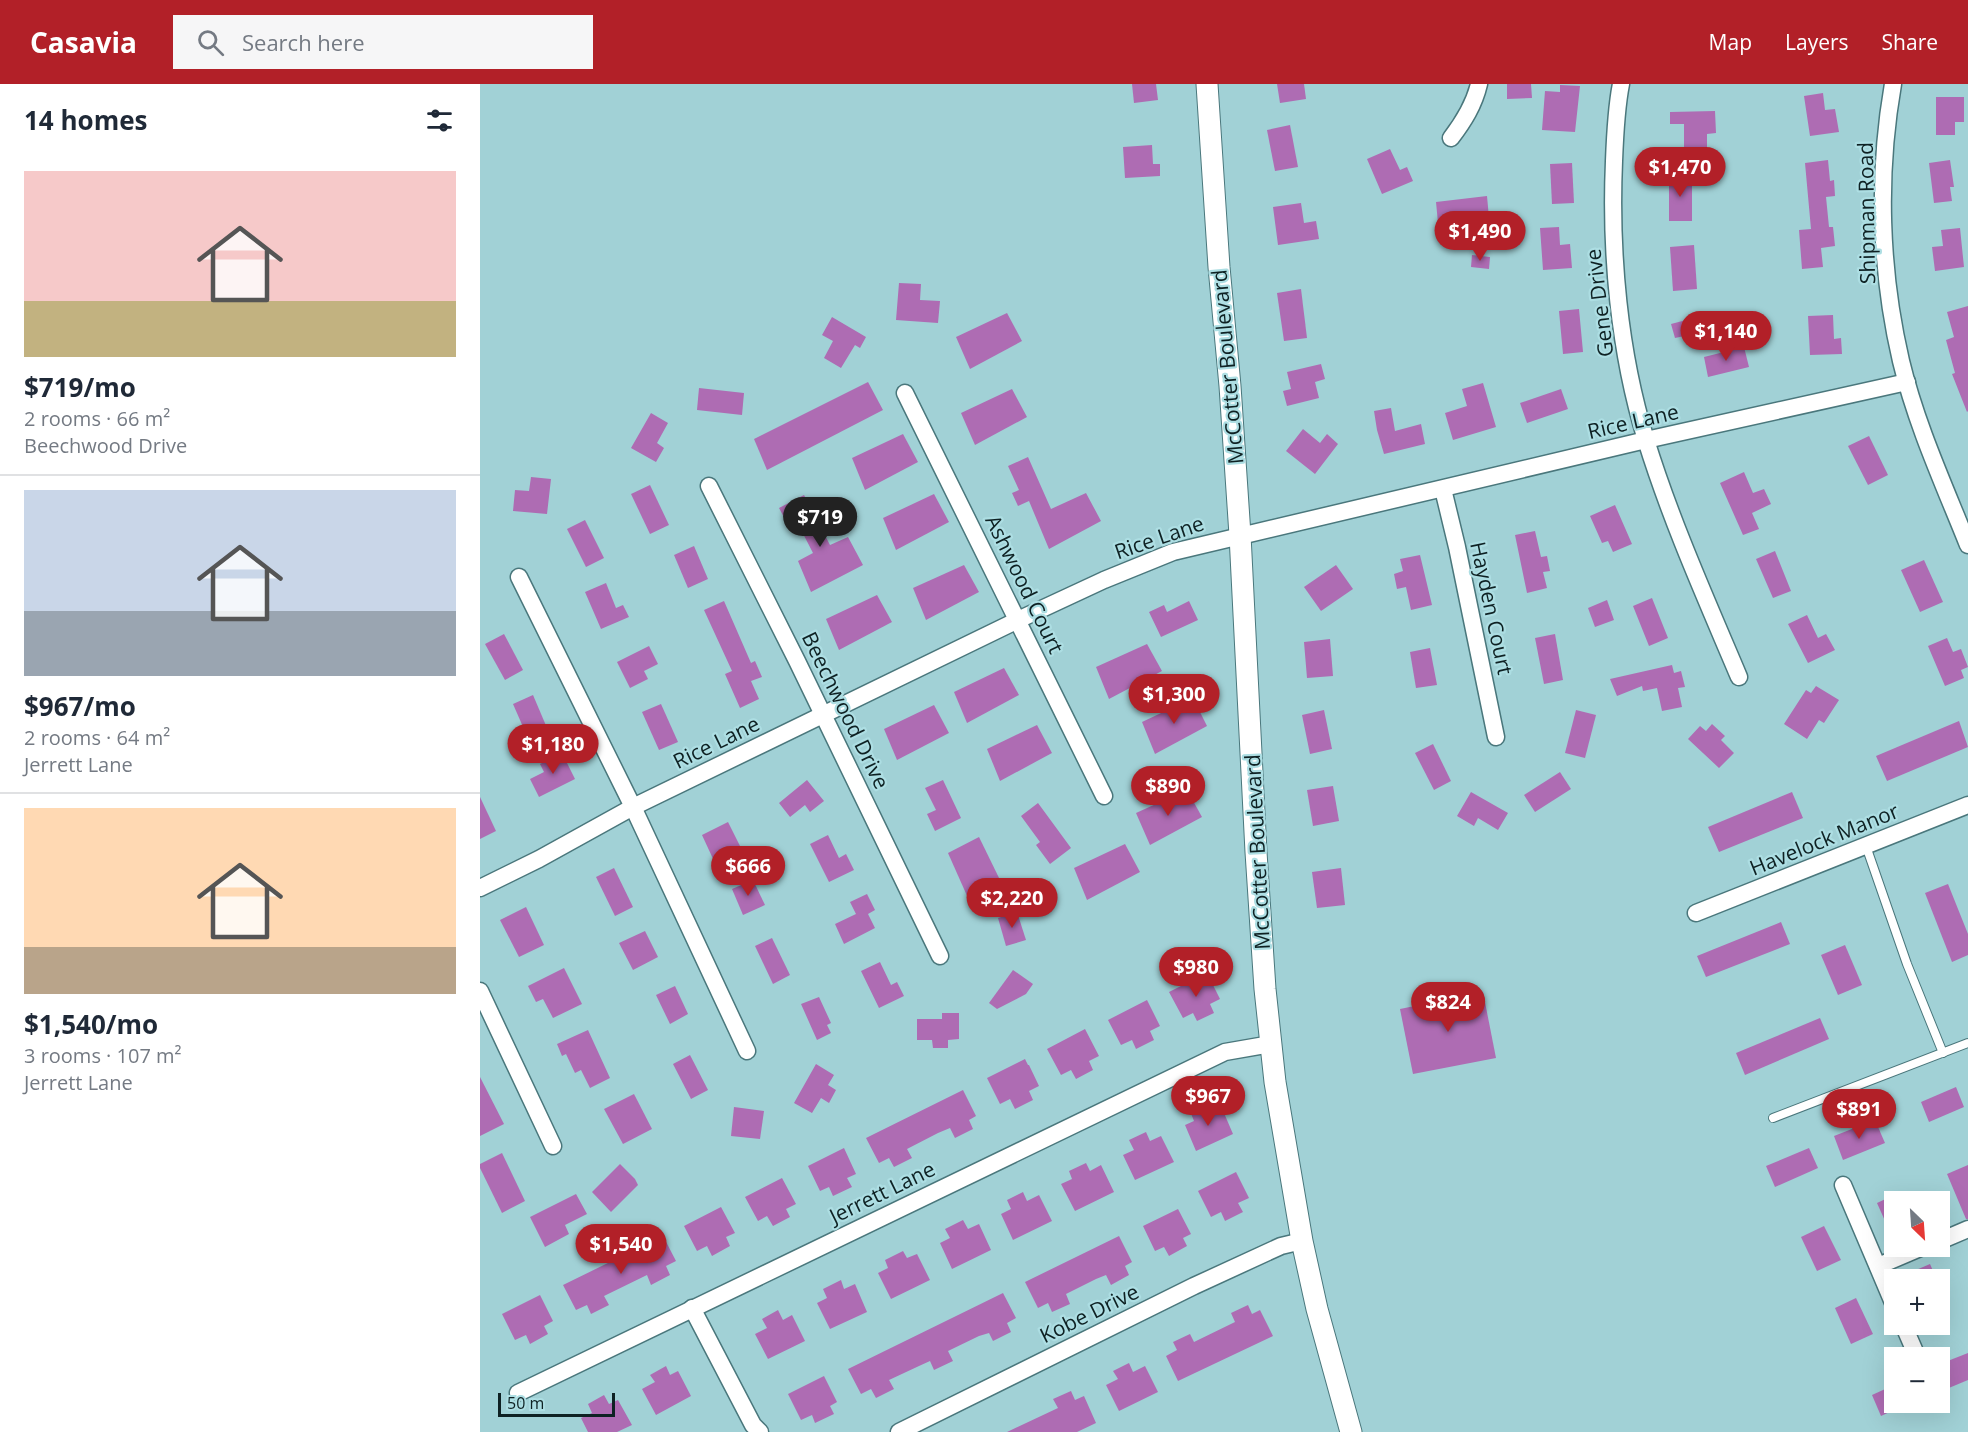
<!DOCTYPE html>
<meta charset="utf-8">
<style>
body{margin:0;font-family:"Open Sans",sans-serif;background:#f6f6f7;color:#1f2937;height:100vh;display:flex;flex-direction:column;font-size:22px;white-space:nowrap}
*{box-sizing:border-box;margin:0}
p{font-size:20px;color:#747a83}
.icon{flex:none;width:33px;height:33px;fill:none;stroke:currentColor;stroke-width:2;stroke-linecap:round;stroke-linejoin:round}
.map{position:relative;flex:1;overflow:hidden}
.details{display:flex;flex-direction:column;background:#fff;width:480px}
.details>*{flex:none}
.needle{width:39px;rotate:155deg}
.fabs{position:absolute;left:1404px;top:1107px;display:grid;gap:12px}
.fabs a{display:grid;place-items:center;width:66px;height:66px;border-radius:0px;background:#fff;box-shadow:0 6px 24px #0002;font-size:30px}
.scale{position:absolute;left:18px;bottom:15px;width:117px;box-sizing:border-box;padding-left:6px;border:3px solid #0e2123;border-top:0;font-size:16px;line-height:21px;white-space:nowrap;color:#0e2123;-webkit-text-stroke:4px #addee3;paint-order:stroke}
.price{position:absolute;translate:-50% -51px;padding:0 14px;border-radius:21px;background:#b22028;color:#fff;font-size:20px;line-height:39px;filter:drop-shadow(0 2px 3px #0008)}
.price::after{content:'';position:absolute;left:50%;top:36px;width:18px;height:14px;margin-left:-9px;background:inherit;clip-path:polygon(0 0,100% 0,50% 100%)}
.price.selected{background:#222;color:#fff}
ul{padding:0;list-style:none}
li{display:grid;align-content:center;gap:12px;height:318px;padding:0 24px}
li+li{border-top:2px solid #e0e1e3}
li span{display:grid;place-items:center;height:186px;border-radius:0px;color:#555}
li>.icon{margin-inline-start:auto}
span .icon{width:108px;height:108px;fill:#fffc;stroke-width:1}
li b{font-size:26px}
h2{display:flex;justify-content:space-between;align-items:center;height:72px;padding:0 24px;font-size:26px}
header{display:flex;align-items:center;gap:36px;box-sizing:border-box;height:84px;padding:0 30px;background:#b22028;color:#fff}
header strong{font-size:28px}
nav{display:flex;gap:33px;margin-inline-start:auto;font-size:21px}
.search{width:420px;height:54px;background:#f6f6f7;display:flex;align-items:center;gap:15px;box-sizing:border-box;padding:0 21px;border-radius:0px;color:#747a83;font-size:22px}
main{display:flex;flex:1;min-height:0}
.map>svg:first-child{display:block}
.building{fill:#ae6cb3}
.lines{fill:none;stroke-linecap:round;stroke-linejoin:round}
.service-casing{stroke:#4a777c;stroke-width:10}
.minor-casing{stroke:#4a777c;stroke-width:19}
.tertiary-casing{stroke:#4a777c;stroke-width:23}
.service{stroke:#fff;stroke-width:8}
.minor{stroke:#fff;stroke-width:16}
.tertiary{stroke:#fff;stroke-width:21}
.labels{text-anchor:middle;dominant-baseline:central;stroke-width:4.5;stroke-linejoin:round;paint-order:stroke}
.street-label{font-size:21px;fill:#0e2123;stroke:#addee3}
</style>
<header>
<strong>Casavia</strong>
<div class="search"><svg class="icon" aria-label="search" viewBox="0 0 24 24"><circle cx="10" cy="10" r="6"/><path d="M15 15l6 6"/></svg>Search here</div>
<nav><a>Map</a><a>Layers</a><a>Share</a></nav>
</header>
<main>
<section class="details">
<h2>14 homes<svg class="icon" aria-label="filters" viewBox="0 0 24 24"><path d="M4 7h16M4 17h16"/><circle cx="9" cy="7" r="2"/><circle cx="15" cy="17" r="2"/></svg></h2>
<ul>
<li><span style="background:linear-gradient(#f6c9c9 70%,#c2b280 0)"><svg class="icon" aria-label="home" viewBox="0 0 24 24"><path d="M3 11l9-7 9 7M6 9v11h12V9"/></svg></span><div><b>$719/mo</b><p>2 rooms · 66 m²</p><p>Beechwood Drive</p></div></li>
<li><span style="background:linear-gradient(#c9d6e8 65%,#9aa5b1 0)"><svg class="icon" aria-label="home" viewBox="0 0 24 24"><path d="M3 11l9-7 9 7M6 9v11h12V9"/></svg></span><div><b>$967/mo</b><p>2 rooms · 64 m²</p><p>Jerrett Lane</p></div></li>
<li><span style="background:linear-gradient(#ffd9b3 75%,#b9a48a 0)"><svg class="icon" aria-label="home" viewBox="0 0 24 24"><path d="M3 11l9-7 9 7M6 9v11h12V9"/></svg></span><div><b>$1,540/mo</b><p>3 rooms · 107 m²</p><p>Jerrett Lane</p></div></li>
</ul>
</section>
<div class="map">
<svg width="1488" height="1348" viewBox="0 0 1488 1348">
<rect width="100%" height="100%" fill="#a1d1d6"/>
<g class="building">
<polygon points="652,0 676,0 678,16 654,19"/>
<polygon points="797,0 824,0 826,15 800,19"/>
<polygon points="1027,0 1051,0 1052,14 1027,15"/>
<polygon points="1080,1 1100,2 1095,48 1062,46 1065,7 1080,8"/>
<polygon points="1343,9 1345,26 1355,25 1359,48 1330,52 1324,12"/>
<polygon points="1456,13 1484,13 1484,38 1475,38 1475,51 1456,51"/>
<polygon points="1235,27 1236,49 1227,50 1227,68 1204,68 1204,40 1190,40 1190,28"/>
<polygon points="810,41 818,83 795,87 787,46"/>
<polygon points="672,61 673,80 680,80 680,92 645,94 643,63"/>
<polygon points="910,65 920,86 927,83 933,97 902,110 887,75"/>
<polygon points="1348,76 1350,97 1354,96 1355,112 1346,113 1349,143 1353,143 1355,162 1341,164 1343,183 1322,185 1319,146 1331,145 1325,79"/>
<polygon points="1470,76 1474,103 1470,103 1472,117 1454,119 1449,79"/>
<polygon points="1092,79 1094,119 1072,120 1070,80"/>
<rect x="1189" y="91" width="23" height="46"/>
<polygon points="1007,112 1009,134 958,139 956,118"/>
<polygon points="821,119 824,139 836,137 839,155 798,161 793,123"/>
<polygon points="1079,143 1080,161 1090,160 1092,184 1063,186 1060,144"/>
<polygon points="1480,144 1484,183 1455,187 1452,163 1463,162 1461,146"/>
<polygon points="1214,161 1217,205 1193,207 1190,163"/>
<polygon points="992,171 1010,173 1009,185 991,183"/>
<polygon points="419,199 441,200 440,216 460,217 458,239 416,236"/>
<polygon points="821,205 827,254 804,257 797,209"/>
<polygon points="1488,222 1488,327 1487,328 1472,290 1475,289 1466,256 1474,253 1467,228"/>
<polygon points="1099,225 1103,268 1083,270 1079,227"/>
<polygon points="527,229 542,257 490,285 476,253"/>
<polygon points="1353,231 1354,255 1361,254 1362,270 1330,271 1328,232"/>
<polygon points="352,233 386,253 380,264 375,261 361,284 344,274 353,257 342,251"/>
<polygon points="1210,235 1214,250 1195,254 1191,240"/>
<polygon points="1264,263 1269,283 1228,293 1224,273"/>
<polygon points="841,280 845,295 835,298 839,314 807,322 803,307 811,305 807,288"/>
<polygon points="388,298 403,326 287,386 274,355"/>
<polygon points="1003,299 1016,343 973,356 965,329 987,322 982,305"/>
<polygon points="219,304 264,309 262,331 217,326"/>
<polygon points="532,305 547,333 495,361 481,329"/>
<polygon points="1081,305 1088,325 1047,339 1040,319"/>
<polygon points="911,324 915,347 941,340 945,360 904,370 897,346 894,327"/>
<polygon points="171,329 188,339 177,359 184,364 176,378 151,364"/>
<polygon points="823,345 840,359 847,350 858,360 835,390 806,367"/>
<polygon points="423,350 438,378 385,406 372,374"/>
<polygon points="1389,352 1408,391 1388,401 1368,362"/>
<polygon points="548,373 571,425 606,409 621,437 569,465 549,417 538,422 532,409 539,406 528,382"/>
<polygon points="1264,388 1273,409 1284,405 1291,420 1272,429 1279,445 1263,451 1240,399"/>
<polygon points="51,393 71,395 67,430 33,427 35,406 49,407"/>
<polygon points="170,401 189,441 170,450 151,410"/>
<polygon points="454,410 469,438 416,466 403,434"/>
<polygon points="324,411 350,461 368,453 383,481 331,508 318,477 333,469 315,434 307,439 299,424"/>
<polygon points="1135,421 1152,460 1133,468 1128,457 1122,459 1110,432"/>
<polygon points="105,436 124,474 106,483 87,445"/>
<polygon points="1055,447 1061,473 1067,472 1070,487 1063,488 1067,504 1047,509 1035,451"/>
<polygon points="214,462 228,495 208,504 194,471"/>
<polygon points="1295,467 1311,507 1293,514 1276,475"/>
<polygon points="940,471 952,521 931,526 926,503 917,505 914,490 923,487 920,475"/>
<polygon points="1444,476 1463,518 1440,528 1421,486"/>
<polygon points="484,481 499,508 446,536 433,504"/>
<polygon points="856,481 873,505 841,527 824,503"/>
<polygon points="126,499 136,524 143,521 149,533 121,545 105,508"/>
<polygon points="397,511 412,538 359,566 346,535"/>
<polygon points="1172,514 1188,554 1169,562 1153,522"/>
<polygon points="1127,516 1134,536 1115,543 1108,524"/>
<polygon points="244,517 271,579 275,577 282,593 271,597 279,615 260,624 245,590 252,587 224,526"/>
<polygon points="709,517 718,536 681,553 669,528 684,521 687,528"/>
<polygon points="1327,531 1338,554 1346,550 1355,566 1328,579 1308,540"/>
<polygon points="24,550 43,586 25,596 5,560"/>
<polygon points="1075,550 1083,596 1064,600 1055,554"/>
<polygon points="1467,554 1473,568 1481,565 1488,583 1481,586 1484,594 1465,602 1448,562"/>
<polygon points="850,555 853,592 827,594 824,558"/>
<polygon points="667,560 682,587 629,615 616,583"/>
<polygon points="169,562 178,580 164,587 168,595 150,604 137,578"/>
<polygon points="950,564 957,601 936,604 930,568"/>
<polygon points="1192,581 1194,589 1201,587 1205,603 1198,604 1202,623 1182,627 1177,604 1163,607 1162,602 1137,612 1130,595"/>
<polygon points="524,584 539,611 487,639 474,608"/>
<polygon points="1336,602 1359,616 1344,639 1339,636 1327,655 1304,640 1326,606 1331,609"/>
<polygon points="53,611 70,651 50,659 33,620"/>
<polygon points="713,614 727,642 675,670 662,638"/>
<polygon points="181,620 198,658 179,666 162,628"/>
<polygon points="454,621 469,649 417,676 404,645"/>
<polygon points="844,626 852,665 830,670 822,631"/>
<polygon points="1096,626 1116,631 1105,674 1085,669"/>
<polygon points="1479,637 1488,663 1407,697 1396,672"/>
<polygon points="1232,640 1245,652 1241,656 1254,669 1239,684 1208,655 1220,642 1226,647"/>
<polygon points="557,641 572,669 520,697 507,665"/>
<polygon points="953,660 971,697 954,706 935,669"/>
<polygon points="82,669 95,695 59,713 50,695 64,688 60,680"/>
<polygon points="1080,688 1091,705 1055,728 1044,711"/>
<polygon points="327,696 344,717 330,728 325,721 310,733 299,719"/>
<polygon points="463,696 481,734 455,747 447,730 456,726 445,704"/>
<polygon points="853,702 859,737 833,742 827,706"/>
<polygon points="707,706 722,733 670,761 656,729"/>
<polygon points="991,708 1028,729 1018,746 998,734 994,742 977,732"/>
<polygon points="1312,708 1323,734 1239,768 1228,743"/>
<polygon points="0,713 16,747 0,755"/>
<polygon points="558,719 591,764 570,780 556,761 560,758 541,732"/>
<polygon points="248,738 261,764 234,777 222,751"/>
<polygon points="348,751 359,774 366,770 374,786 349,798 330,760"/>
<polygon points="499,753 521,798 488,814 468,769"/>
<polygon points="645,760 660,788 607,816 594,784"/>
<polygon points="134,784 153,823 135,832 116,793"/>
<polygon points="861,784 865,821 837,824 832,788"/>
<polygon points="273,796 285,821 263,831 252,805"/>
<polygon points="1468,800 1488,850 1488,871 1472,878 1445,809"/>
<polygon points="387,810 395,826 388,830 395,844 364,860 355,840 376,830 370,818"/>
<polygon points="46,823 64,861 39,873 20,836"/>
<polygon points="537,828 546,856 526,862 518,834"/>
<polygon points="1301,838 1310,860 1226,893 1217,872"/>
<polygon points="165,847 178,873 153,886 139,859"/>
<polygon points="292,854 310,891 293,900 275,862"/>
<polygon points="1365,861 1382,901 1358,911 1341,871"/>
<polygon points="400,878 411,901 417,898 424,912 399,924 381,887"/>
<polygon points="84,884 102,920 73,934 63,915 56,918 48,902"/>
<polygon points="533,886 553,900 546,910 517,925 509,919"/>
<polygon points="727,889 740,915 730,920 734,929 717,937 713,929 703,934 689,908"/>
<polygon points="195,902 208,930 190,940 176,911"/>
<polygon points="1003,908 1016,974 933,990 920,925"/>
<polygon points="339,913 351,939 347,941 351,949 337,956 321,920"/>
<polygon points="667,916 680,942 670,947 674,956 656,965 652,956 641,961 628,936"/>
<polygon points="462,929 479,929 479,955 468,956 468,964 453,964 452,956 437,956 437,935 462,935"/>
<polygon points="1340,934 1349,955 1265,991 1256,969"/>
<polygon points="605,945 619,972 609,977 613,986 596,995 591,986 581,991 567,965"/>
<polygon points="108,946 130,994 110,1004 101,986 95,989 86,970 82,972 77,960"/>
<polygon points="210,971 228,1006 211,1015 193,980"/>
<polygon points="545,975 548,981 549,981 559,1002 549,1007 553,1016 535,1025 530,1015 520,1020 507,994"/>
<polygon points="336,980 354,991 348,1001 356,1006 349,1019 341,1014 332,1029 314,1019"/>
<polygon points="0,993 24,1040 0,1052"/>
<polygon points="1476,1003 1484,1023 1449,1038 1441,1018"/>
<polygon points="483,1006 496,1032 489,1036 493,1045 475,1054 470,1044 458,1049 427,1065 432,1074 414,1083 409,1074 399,1079 386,1054"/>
<polygon points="154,1010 172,1045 143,1060 124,1025"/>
<polygon points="727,1019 731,1027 741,1022 753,1050 716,1067 705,1041 714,1037 710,1027"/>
<polygon points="254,1023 284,1027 280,1055 251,1052"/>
<polygon points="1395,1036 1405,1059 1363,1076 1354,1052"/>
<polygon points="666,1048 670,1057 681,1052 694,1078 655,1096 643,1071 654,1066 649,1056"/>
<polygon points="364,1064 376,1090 367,1094 372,1103 353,1112 349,1103 340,1107 328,1082"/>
<polygon points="1329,1064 1338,1084 1295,1103 1286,1082"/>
<polygon points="22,1069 45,1117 22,1129 0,1084 0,1080"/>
<polygon points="606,1079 610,1087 621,1081 634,1108 595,1127 581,1100 592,1095 589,1087"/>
<polygon points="140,1080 155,1095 158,1101 131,1128 112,1108"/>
<polygon points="1488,1081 1488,1135 1486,1135 1467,1090"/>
<polygon points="756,1088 769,1114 758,1119 763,1128 745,1137 741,1128 731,1133 718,1107"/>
<polygon points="302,1094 316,1120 306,1125 310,1133 293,1142 287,1132 278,1137 265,1113"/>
<polygon points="543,1108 547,1117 559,1111 572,1137 533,1156 521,1130 531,1125 527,1116"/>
<polygon points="96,1110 107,1130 85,1141 89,1150 65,1163 50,1133"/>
<polygon points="1414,1111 1414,1157 1397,1119"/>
<polygon points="241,1123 255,1149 246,1153 250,1162 232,1172 227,1162 217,1167 204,1142"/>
<polygon points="698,1125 711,1150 703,1154 707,1162 689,1172 684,1163 675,1167 663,1142"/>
<polygon points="483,1136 488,1145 499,1140 511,1166 472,1185 460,1159 470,1154 465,1145"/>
<polygon points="1344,1142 1361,1176 1337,1187 1321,1153"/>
<polygon points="183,1152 196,1177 186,1182 190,1191 171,1201 167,1191 124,1212 129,1221 111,1230 107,1221 96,1226 83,1201"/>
<polygon points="639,1152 652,1178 645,1182 649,1191 631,1201 626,1191 616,1195 586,1210 590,1220 572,1228 568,1219 558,1224 545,1198"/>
<polygon points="423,1167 427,1174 437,1170 450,1196 411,1215 398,1189 408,1184 405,1176"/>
<polygon points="1450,1180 1457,1196 1415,1196 1415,1195"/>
<polygon points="361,1196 364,1205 375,1200 387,1228 350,1245 337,1219 347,1214 343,1205"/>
<polygon points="523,1209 536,1234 527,1239 531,1248 513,1257 509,1249 499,1252 468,1267 473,1277 454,1286 450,1277 439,1282 409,1296 414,1305 396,1314 391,1305 381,1310 368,1285"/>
<polygon points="60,1211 73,1237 64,1242 68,1250 50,1260 46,1251 35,1256 22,1230"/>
<polygon points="1376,1214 1393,1250 1371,1260 1355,1224"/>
<polygon points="768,1221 772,1230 780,1226 793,1252 698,1297 686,1272 697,1266 693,1258 710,1250 714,1258 755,1238 751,1229"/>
<polygon points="298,1226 303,1236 312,1231 325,1257 288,1275 275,1250 287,1244 282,1235"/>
<polygon points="1488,1269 1488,1296 1464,1306 1460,1296 1460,1280"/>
<polygon points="649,1279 653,1288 665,1282 678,1308 639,1327 626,1301 638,1295 633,1287"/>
<polygon points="186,1282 190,1291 198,1287 211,1312 176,1331 162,1305 175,1298 170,1291"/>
<polygon points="344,1292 357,1318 350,1322 354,1330 335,1339 332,1331 321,1336 308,1310"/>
<polygon points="1414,1301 1414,1326 1401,1332 1392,1311"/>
<polygon points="591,1307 595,1316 604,1312 616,1339 597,1348 527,1348 578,1324 573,1315"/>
<polygon points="124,1311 129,1320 138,1316 152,1341 137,1348 108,1348 101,1334 112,1329 108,1320"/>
</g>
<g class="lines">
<g class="service-casing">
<g id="service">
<polyline points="1386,762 1427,880 1463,969"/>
<polyline points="1293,1034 1488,959"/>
</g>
</g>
<g class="minor-casing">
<g id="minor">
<path d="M1141 0C1136 25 1135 51 1134 77 1130 169 1139 268 1166 356 1191 437 1226 515 1259 593"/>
<path d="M1413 0C1397 91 1400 187 1421 277 1436 340 1464 401 1488 461"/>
<path d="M971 54C984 37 994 21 999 0"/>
<polyline points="425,309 624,712"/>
<polyline points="229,402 317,577 460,872"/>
<polyline points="963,405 977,463 1016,653"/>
<polyline points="39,493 153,723 267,967"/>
<polyline points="0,804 59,775 153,723 538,536 624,496 693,468 1166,356 1427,298"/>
<polyline points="1216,829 1488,721"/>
<polyline points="0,907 73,1062"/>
<polyline points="1363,1101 1414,1221"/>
<polyline points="1460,1157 1488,1145"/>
<polyline points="1398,1182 1445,1162"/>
<polyline points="212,1224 273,1341 280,1348"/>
<polyline points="1423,1240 1436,1270"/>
<polyline points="38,1309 745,968 791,960"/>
<polyline points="419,1348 714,1202 801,1162 822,1157"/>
</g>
</g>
<g class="tertiary-casing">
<polyline id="tertiary" points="727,0 739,183 750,302 760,451 776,768 785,905 795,998 822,1157 837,1225 871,1348"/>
</g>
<use href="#service" class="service"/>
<use href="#minor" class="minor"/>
<use href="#tertiary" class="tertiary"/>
</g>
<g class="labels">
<g class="street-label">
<text transform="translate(1386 129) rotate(-91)">Shipman Road</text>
<text transform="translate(1119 219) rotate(-97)">Gene Drive</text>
<text transform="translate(747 283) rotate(-95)">McCotter Boulevard</text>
<text transform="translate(1153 337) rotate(-13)">Rice Lane</text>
<text transform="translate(679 453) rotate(-19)">Rice Lane</text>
<text transform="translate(545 500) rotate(64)">Ashwood Court</text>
<text transform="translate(1012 524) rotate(78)">Hayden Court</text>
<text transform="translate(366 626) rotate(64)">Beechwood Drive</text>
<text transform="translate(236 658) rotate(-26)">Rice Lane</text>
<text transform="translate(1344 755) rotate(-22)">Havelock Manor</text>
<text transform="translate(777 768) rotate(-93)">McCotter Boulevard</text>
<text transform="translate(402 1108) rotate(-26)">Jerrett Lane</text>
<text transform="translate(609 1229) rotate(-26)">Kobe Drive</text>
</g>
</g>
</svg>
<div class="fabs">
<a><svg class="needle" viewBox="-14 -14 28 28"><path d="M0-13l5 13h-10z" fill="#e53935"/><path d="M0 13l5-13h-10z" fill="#747a83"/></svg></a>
<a>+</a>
<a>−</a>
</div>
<div class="scale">50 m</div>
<b class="price" style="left:1200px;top:114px">$1,470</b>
<b class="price" style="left:1000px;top:178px">$1,490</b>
<b class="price" style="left:1246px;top:278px">$1,140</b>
<b class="price selected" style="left:340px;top:464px">$719</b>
<b class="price" style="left:694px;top:641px">$1,300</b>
<b class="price" style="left:73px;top:691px">$1,180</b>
<b class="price" style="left:688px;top:733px">$890</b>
<b class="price" style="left:268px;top:813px">$666</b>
<b class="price" style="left:532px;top:845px">$2,220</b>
<b class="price" style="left:716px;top:914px">$980</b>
<b class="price" style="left:968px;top:949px">$824</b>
<b class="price" style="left:728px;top:1043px">$967</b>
<b class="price" style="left:1379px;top:1056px">$891</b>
<b class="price" style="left:141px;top:1191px">$1,540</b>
</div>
</main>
